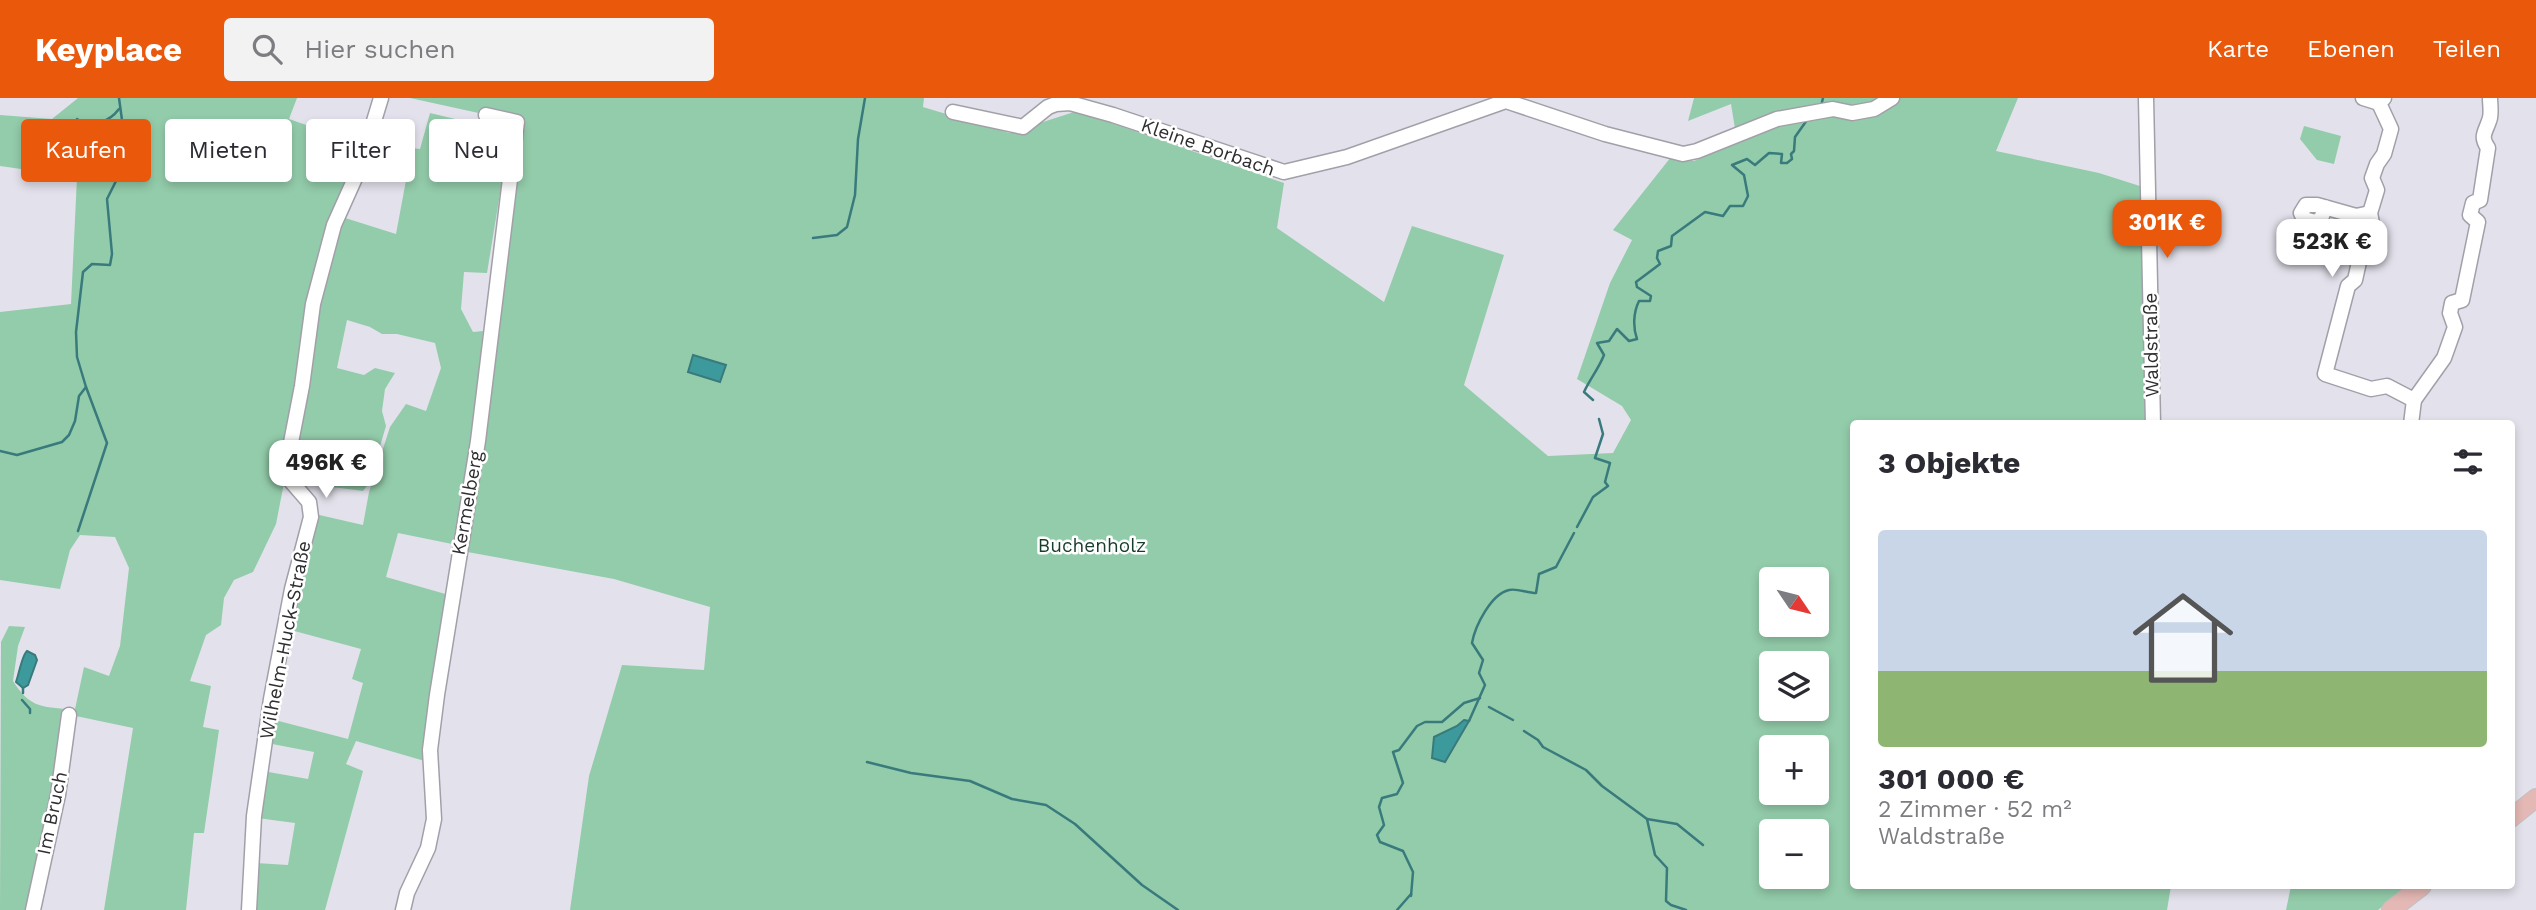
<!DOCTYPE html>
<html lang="de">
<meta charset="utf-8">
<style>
body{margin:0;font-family:"Work Sans",sans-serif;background:#f2f2f3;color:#2b2b33;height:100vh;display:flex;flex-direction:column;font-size:26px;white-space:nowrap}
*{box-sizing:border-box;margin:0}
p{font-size:23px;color:#7c7c81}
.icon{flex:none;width:38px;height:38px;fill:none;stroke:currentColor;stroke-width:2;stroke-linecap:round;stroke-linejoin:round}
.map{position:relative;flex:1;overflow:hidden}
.details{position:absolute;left:1850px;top:322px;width:665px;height:469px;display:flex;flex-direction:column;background:#fff;border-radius:7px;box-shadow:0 4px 10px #0003}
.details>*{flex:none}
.hud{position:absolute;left:21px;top:21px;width:665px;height:63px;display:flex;gap:14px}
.needle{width:46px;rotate:125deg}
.controls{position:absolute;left:1759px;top:469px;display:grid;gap:14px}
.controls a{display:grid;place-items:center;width:70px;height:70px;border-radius:7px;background:#fff;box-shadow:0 4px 10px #0003;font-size:35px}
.price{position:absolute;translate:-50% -60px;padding:0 16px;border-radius:14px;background:#fff;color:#222;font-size:23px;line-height:46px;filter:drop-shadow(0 2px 4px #0008)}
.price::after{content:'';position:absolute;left:50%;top:42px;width:21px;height:16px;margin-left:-10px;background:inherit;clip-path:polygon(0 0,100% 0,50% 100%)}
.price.selected{background:#ea580c;color:#fff}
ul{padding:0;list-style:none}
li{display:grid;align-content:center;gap:14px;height:371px;padding:0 28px}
li span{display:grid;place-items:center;height:217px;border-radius:7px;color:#555}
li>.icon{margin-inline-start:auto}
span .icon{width:126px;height:126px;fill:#fffc;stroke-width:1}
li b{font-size:30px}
h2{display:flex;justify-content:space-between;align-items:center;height:84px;padding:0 28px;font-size:30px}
.tag{padding:0 24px;border-radius:7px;background:#fff;box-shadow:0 4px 10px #0003;font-size:24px;line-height:63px}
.tag.selected{background:#ea580c;color:#fff}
header{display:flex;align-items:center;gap:42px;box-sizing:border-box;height:98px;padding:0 35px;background:#ea580c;color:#fff}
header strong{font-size:33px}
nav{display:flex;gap:38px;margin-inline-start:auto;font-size:24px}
.search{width:490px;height:63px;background:#f2f2f3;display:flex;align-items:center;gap:18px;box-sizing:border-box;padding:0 24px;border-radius:7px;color:#7c7c81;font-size:26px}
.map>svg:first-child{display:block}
.green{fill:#93ccaa;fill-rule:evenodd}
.water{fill:#3d9a9c;stroke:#397a7c;stroke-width:2}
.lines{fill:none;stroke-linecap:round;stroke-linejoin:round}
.stream{stroke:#397a7c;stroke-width:2.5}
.minor-casing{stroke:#a1a0a9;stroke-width:17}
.major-casing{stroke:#c1c1c2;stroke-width:20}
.minor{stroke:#fff;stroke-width:14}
.major{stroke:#e4b8b4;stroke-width:18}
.labels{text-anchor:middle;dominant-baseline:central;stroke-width:5;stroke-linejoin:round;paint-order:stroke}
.street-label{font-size:19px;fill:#2f2f32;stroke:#fff}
.park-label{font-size:19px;fill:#183d2a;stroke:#fff}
</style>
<header>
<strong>Keyplace</strong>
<div class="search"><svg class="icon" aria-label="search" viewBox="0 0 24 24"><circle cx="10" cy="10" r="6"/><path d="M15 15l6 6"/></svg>Hier suchen</div>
<nav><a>Karte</a><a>Ebenen</a><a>Teilen</a></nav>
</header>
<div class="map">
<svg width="2536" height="812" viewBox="0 0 2536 812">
<rect width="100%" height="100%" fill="#e3e2ec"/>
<g class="green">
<polygon points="78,0 297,0 289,21 364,47 337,114 276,426 253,474 234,482 224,500 221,527 206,537 190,583 211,588 203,629 219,632 204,735 194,735 186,812 104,812 133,630 71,617 72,611 75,611 84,569 109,578 120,548 129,470 115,439 80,437 70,452 60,491 0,482 0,214 71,206 77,79 0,68 0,17 52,21"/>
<path d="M410 0H924L923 9 1009 35 1077 13 1284 85 1277 130 1384 204 1412 128 1504 157 1464 287 1548 358 1613 355 1631 322 1622 308 1577 281 1610 185 1632 142 1613 132 1671 59 1694 63 1737 43 1731 6 1688 23 1694 0H2018L1996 53 2099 75 2143 89 2148 325 1853 326V788H2171L2167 812H570L589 678 622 567 704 572 710 509 614 481 462 453 520 18 485 10 483 16ZM1771 481H1816V527H1771ZM1771 565H1816V611H1771ZM1771 649H1816V695H1771ZM1771 733H1816V779H1771Z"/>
<polygon points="430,15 476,26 465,62 503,77 487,175 464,174 461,211 473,234 483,233 470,374 457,447 398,435 386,479 449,497 428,664 356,643 346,666 363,673 325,812 252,812 256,765 288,767 295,725 257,720 263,673 308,681 314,654 267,645 271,621 348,641 363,585 352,581 361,551 287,531 315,416 363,427 369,394 390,329 406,306 426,313 441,270 435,245 397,236 382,236 370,229 347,222 337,270 364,277 375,270 395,275 385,291 382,313 386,328 369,385 363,393 301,385 292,378 309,245 342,119 396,136 412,50 420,51"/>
<polygon points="2304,28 2341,38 2334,66 2317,62 2300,41"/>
<path d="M9 528 25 529 18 548 13 583C29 608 39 609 68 611L31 812H0L1 544Z"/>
<polygon points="2291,788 2410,788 2378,812 2286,812"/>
</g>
<g class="water">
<polygon points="693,257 726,267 720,284 688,274"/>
<path d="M27 553 35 557 37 562 28 587 23 590 16 584C19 576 22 557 27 553Z"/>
<polygon points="1464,622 1469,623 1445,664 1432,660 1434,639 1457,628"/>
</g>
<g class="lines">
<g class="stream">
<polyline points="119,0 122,22 140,45 135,55"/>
<polyline points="1822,4 1823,0"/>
<path d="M77 21C91 32 110 23 119 11"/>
<polyline points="813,140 837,137 847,129 855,97 858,41 865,0"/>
<path d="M1593 302 1584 294C1590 281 1599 270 1604 257L1597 245 1609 243 1617 231 1629 243 1637 241C1633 230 1633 215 1639 203H1650L1651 198 1637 189 1636 184 1660 166 1657 160 1658 153 1671 148 1672 138 1705 114 1723 118 1730 108H1743L1748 98 1744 77 1732 67 1747 61 1755 67 1769 55 1782 56 1781 65H1787L1792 61 1791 56 1794 53 1795 39 1807 22"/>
<polyline points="0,353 17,357 62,344 69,337 75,323 79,298 86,289 77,259 76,234 83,174 92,166 110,167 112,156 107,101 125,65"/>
<polyline points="1577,429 1593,399 1608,388 1605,384 1610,365 1595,360 1603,336 1599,321"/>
<polyline points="78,433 107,345 86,289"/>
<polyline points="23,595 23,590"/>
<polyline points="22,602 30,611 30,615"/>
<polyline points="1489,609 1513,622"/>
<path d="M1469 623 1485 587 1479 575 1483 562 1472 545C1475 528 1491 496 1509 492 1517 490 1527 495 1536 495L1539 476 1556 469 1574 435"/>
<polyline points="1524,633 1538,642 1543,649 1586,672 1602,688 1647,721 1655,757 1667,770 1666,803 1671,807 1686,812"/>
<polyline points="867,664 911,675 970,683 1012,701 1046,707 1075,726 1142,787 1178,812"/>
<polyline points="1647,721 1677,726 1703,747"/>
<polyline points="1411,798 1413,774 1403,753 1380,744 1377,737 1384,727 1379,709 1382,700 1397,696 1403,685 1393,654 1399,652 1417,628 1425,624 1442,624 1464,605 1480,600"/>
<polyline points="1397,812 1411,796"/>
</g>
<g class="minor-casing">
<g id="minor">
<polyline points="2146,0 2153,326"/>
<polyline points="2363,0 2379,5"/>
<polyline points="2384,0 2379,5 2391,31 2384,56 2377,66 2372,80 2377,92 2370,115 2373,130 2363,146 2355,182 2348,188 2325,276 2371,291 2387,288 2414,302"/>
<polyline points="953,14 1023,29 1048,9 1056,6 1070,5 1113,17 1284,74 1347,59 1506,3 1605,36 1683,56 1697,53 1777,21 1833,11 1852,15 1874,11 1892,0"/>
<polyline points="2325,109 2321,121 2315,124 2304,121 2301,115 2306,107 2317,107 2356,118 2370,115"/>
<path d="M2414 302 2444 260 2455 229 2450 215 2452 205 2462 202 2478 124 2470 117 2473 105 2480 102 2488 50C2480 38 2485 35 2489 23 2492 17 2490 7 2490 0"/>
<polyline points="2411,326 2414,302"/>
<polyline points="33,812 58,697 69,617"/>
<polyline points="249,812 254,718 271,601 292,491 311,419 309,404 289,381 287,365 302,288 313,206 334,127 360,69 381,0"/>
<polyline points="403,812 407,795 428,750 434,721 430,652 437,597 478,343 517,24 486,17"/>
</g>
</g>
<g class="major-casing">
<g id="major">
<polyline points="2511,720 2536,700"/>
<polyline points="2391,812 2422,788"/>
</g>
</g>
<use href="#minor" class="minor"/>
<use href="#major" class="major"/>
</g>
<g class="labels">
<g class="street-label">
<text transform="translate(1208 49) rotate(19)">Kleine Borbach</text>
<text transform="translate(2151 247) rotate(-91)">Waldstraße</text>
<text transform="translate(467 405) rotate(-80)">Kermelberg</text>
<text transform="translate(285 542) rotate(-79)">Wilhelm-Huck-Straße</text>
<text transform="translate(52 715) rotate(-78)">Im Bruch</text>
</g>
<g class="park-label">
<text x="1092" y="447">Buchenholz</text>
</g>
</g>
</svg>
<div class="controls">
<a><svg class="needle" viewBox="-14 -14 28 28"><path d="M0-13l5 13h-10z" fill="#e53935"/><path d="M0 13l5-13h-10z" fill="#7c7c81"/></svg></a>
<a><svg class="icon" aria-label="layers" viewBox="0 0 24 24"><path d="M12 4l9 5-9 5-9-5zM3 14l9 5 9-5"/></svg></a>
<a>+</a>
<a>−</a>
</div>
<b class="price selected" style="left:2167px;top:162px">301K €</b>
<b class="price" style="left:2332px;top:181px">523K €</b>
<b class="price" style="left:326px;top:402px">496K €</b>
<div class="hud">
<a class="tag selected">Kaufen</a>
<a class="tag">Mieten</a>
<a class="tag">Filter</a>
<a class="tag">Neu</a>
</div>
<section class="details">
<h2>3 Objekte<svg class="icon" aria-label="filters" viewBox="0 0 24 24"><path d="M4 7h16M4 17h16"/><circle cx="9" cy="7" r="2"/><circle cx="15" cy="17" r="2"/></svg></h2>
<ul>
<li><span style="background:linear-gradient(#c9d6e8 65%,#8fb573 0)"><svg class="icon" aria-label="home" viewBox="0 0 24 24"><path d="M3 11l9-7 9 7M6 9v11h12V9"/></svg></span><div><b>301 000 €</b><p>2 Zimmer · 52 m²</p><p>Waldstraße</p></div></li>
</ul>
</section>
</div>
